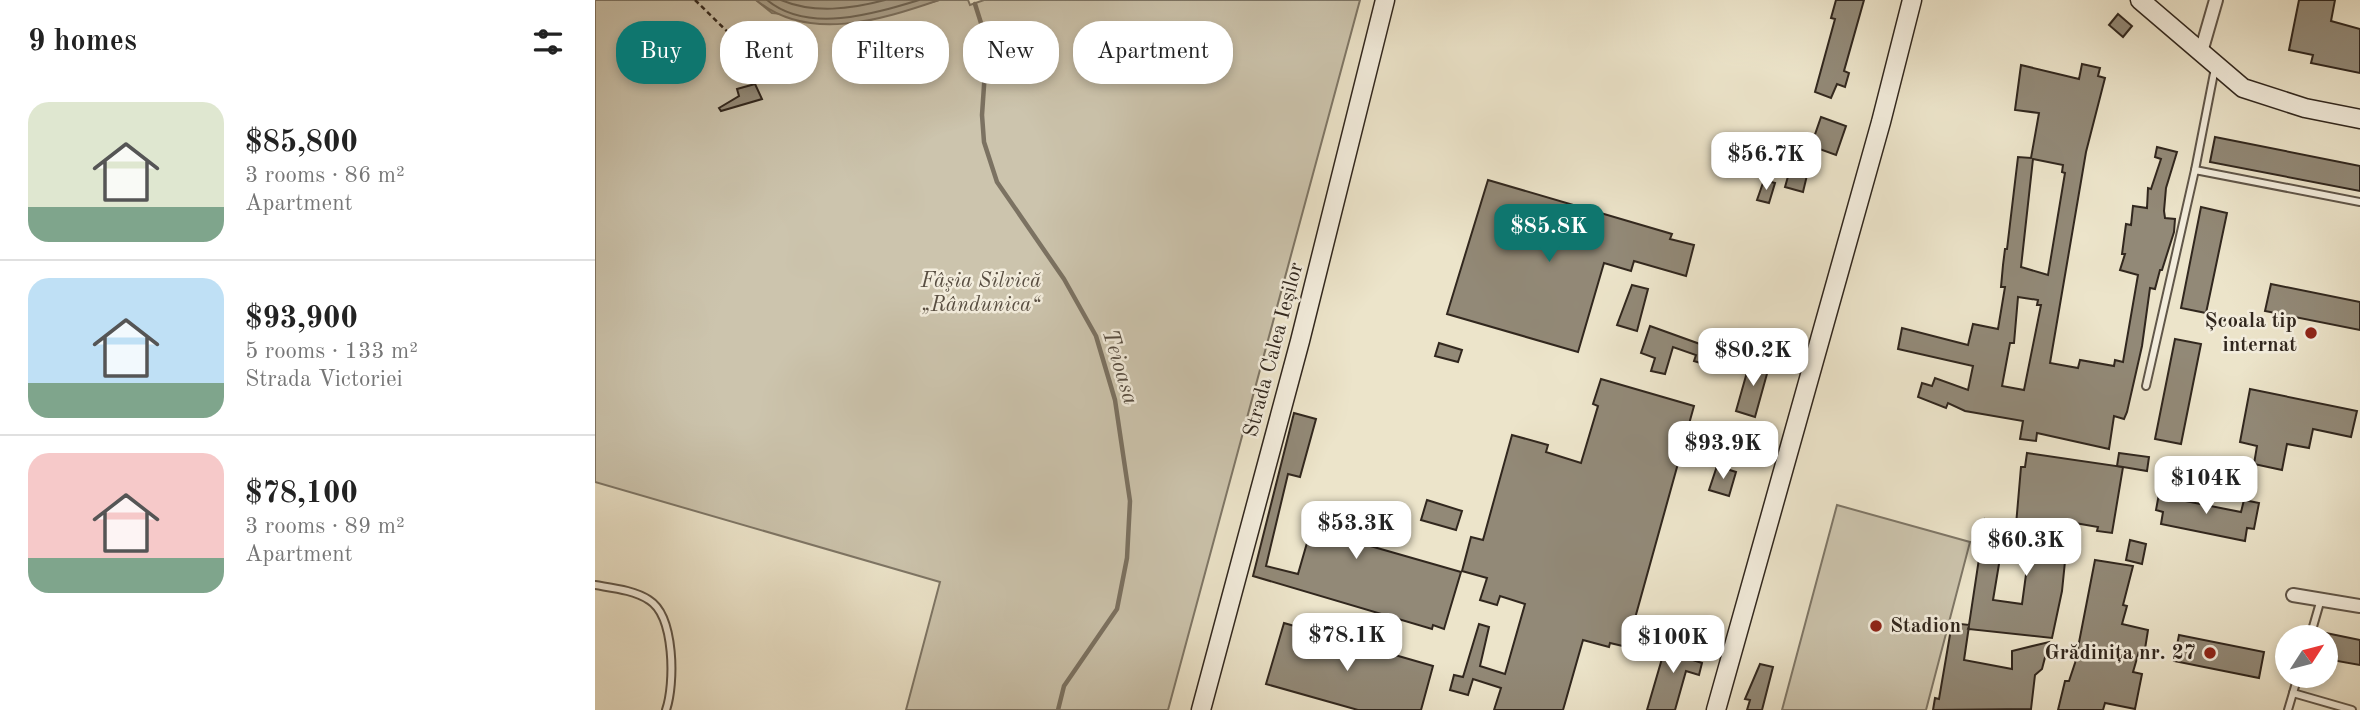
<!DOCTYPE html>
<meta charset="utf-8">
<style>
body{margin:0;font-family:"Old Standard TT",serif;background:#f6f6f6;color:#222;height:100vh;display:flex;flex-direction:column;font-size:26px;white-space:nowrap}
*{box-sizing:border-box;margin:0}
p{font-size:23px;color:#767676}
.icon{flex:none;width:38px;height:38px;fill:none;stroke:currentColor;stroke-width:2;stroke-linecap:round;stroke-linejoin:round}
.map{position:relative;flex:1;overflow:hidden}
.side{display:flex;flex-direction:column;background:#fff;width:595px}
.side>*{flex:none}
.top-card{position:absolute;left:21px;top:21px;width:665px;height:63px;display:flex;gap:14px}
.needle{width:46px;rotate:54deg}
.buttons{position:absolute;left:1680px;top:625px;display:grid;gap:14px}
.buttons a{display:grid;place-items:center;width:63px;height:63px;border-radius:50%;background:#fff;box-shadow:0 4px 10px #0003;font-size:35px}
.price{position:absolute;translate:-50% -60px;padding:0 16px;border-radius:14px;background:#fff;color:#222;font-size:23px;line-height:46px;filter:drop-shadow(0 2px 4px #0008)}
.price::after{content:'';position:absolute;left:50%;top:42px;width:21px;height:16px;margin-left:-10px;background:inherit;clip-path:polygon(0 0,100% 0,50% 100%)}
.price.current{background:#0f766e;color:#fff}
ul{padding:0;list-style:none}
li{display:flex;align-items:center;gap:21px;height:175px;padding:0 28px}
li+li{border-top:2px solid #e0e0e0}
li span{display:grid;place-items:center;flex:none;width:196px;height:140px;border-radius:21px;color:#555}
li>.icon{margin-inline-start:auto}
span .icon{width:84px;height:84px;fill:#fffc;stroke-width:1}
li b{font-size:30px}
h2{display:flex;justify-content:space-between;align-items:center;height:84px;padding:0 28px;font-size:30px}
.pill{padding:0 24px;border-radius:28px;background:#fff;box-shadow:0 4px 10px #0003;font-size:24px;line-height:63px}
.pill.current{background:#0f766e;color:#fff}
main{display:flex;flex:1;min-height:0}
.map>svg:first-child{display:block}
.green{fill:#ccc4ad;stroke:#7e7666;stroke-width:2}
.water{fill:#aca490;stroke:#7b7262;stroke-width:2}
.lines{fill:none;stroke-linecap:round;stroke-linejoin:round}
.shore{stroke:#6e6657;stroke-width:2}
.stream{stroke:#7b7262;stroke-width:4.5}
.building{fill:#928977;stroke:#31271e;stroke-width:2;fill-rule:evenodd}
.lane-casing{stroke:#605649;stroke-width:10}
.street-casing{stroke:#605649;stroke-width:16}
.secondary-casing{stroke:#31271e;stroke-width:21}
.path{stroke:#31271e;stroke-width:2.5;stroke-dasharray:5 3.5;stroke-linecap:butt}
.lane{stroke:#f3eddd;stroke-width:6}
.street{stroke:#f3eddd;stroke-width:12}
.secondary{stroke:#f3eddd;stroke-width:18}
.poi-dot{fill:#8f2418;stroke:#f3eddd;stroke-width:2.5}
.labels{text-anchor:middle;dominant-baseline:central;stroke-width:5;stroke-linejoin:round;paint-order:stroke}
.park-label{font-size:21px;font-style:italic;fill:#584e42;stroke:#f3eddd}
.poi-label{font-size:21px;font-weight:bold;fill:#31271e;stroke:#f3eddd;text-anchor:end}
.street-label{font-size:21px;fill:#31271e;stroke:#f3eddd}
.water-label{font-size:23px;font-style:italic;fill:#564c40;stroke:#f3eddd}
</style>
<main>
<section class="side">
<h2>9 homes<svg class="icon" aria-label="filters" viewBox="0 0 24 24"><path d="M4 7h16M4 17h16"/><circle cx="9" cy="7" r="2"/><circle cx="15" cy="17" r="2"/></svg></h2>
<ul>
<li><span style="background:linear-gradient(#dfe7d0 75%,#7fa58c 0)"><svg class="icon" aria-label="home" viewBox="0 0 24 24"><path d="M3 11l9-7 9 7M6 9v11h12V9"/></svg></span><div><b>$85,800</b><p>3 rooms · 86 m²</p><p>Apartment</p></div></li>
<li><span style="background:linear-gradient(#bfe0f5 75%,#7fa58c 0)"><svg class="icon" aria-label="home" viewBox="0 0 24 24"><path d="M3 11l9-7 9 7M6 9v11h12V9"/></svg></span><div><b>$93,900</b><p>5 rooms · 133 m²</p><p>Strada Victoriei</p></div></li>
<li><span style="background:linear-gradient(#f6c9c9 75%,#7fa58c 0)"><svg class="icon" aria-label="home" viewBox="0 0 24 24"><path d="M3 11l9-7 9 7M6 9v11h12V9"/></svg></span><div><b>$78,100</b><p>3 rooms · 89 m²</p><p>Apartment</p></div></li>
</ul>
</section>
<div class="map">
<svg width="1765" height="710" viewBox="0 0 1765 710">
<rect width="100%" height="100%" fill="#ece4ca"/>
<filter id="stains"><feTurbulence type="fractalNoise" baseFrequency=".00286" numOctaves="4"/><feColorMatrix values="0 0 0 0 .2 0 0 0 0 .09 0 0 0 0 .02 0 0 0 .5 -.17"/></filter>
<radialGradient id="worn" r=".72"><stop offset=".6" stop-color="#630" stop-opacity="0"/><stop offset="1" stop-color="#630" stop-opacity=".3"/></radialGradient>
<g class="green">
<polygon points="0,0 161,0 177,13 271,21 344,0 373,0 375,5 389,0 765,0 573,710 311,710 345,582 0,482"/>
<polygon points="1242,505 1375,542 1331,710 1187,710"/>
</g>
<path class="water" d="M161 0H344C286 20 213 43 161 0Z"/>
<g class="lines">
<g class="shore">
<path d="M172 0C213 34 278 14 324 0"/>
<path d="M186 0C219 14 256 9 290 0"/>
</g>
<polyline class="stream" points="380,4 392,42 387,115 389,142 402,182 469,279 501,336 520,400 535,501 532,558 522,609 469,686 463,710"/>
</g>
<g class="building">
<polygon points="1241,0 1269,0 1249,71 1254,73 1250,87 1242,84 1236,98 1220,92 1240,19 1236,18"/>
<polygon points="1704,0 1740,0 1736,21 1765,29 1765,73 1716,63 1718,55 1694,50"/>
<polygon points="1523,14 1537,26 1528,37 1514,25"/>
<path d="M1487 64 1505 68 1503 76 1510 78 1491 152 1455 363 1483 368 1485 360 1519 366 1520 360 1528 362 1543 275 1525 270 1530 254H1527L1531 224 1536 225 1538 206 1552 208 1553 188 1556 189 1566 159 1560 157 1562 147 1582 152 1571 188 1569 211 1570 218 1580 219 1579 232 1567 270H1565L1560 289 1555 288 1547 346 1532 412 1529 419 1519 416 1514 449 1442 433 1441 441 1425 439 1428 421 1370 411 1353 403 1351 408 1323 397 1327 383 1337 386 1340 378 1373 390 1378 366 1303 349 1307 328 1373 345 1378 324 1403 329 1410 287H1406L1408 265 1410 249H1412L1423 157 1436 158 1444 113 1420 110 1426 65 1484 79ZM1438 159 1468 165 1467 172 1470 173 1453 275 1426 267ZM1423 297 1443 300 1442 305H1446L1429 390 1407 386 1415 343H1419Z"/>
<polygon points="160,84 167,99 126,111 124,108 144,96 142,89"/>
<polygon points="1226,117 1251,126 1241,155 1216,146"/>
<polygon points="1620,137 1765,166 1765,191 1615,162"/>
<polygon points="1196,166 1213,171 1208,192 1190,187"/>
<polygon points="893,180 1077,234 1075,239 1099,245 1091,276 1039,261 1036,271 1009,263 983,352 852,314"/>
<polygon points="1169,180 1180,183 1174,203 1162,200"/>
<polygon points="1606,207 1632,213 1611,313 1586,308"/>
<polygon points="1676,284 1765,302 1765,330 1670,311"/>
<polygon points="1037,285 1053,289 1042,331 1022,325"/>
<polygon points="1055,326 1116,348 1112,365 1099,361 1101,355 1078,347 1070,374 1056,371 1060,358 1046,353"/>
<polygon points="1580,339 1606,344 1586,444 1560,439"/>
<polygon points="844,343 867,350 863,362 840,356"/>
<polygon points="1162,359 1175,363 1160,417 1141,411 1154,365 1160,367"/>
<polygon points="1006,379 1099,406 1032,647 1015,643 1014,647 988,640 968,710 899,710 906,688 878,679 873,695 855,690 859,675 868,677 884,624 894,627 885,666 910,674 930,604 905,596 902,605 885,600 892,578 867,571 876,537 888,540 917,435 953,445 951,452 986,463 1003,406 998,404"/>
<polygon points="1655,389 1762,411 1756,437 1718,429 1714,448 1692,444 1687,470 1659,464 1662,446 1645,442"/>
<polygon points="699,413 721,419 705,477 693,474 671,566 703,574 716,529 866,572 849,629 838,625 837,629 658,576"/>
<path d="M1432 453 1528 467 1517 533 1502 531 1503 527 1474 522 1467 591 1457 638 1373 629 1374 626 1369 660 1417 669V651L1454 642 1447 669 1440 675 1436 709 1338 710 1340 698 1344 699 1357 623 1374 625 1390 519 1421 525 1426 467H1430ZM1405 558 1433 560 1427 604 1398 600Z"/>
<polygon points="1524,453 1554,457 1552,471 1522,466"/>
<polygon points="1122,466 1141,472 1134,496 1114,490"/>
<polygon points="1566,483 1582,487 1580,499 1646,512 1649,500 1664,503 1659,529 1652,528 1650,541 1566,524 1568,512 1561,510"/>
<polygon points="832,500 867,511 861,530 826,520"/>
<polygon points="1535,540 1551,544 1547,564 1531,560"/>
<polygon points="1500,560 1538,566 1528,605 1532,606 1527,624 1553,630 1550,649 1545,648 1538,672 1547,674 1540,709 1510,703 1508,710 1463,710 1470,681 1474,681 1480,663"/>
<polygon points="689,623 838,666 826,710 763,710 671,684"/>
<polygon points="1731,633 1765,640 1765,665 1731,659"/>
<polygon points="1584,635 1669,652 1664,678 1579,661"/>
<polygon points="1073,638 1102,647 1098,660 1107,663 1104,675 1091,671 1080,710 1052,710"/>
<polygon points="1165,664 1178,667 1167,710 1152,710 1155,700 1150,699"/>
</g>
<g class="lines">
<g class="lane-casing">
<g id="lane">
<polyline points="1600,170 1620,68"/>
<polyline points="1551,386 1600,170 1765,202"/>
<path d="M0 585C17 588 39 590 54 600 80 616 80 684 71 710"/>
<polyline points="1715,637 1726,599"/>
<polyline points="1698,693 1757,710"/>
<polyline points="1693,710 1703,676"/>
</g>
</g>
<g class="street-casing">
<g id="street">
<polyline points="1606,52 1621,0"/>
<polyline points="1698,595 1765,606"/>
</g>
</g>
<g class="secondary-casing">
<g id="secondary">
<polyline points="1545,0 1648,88 1710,108 1765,119"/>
<polyline points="606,710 705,341 790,0"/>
<polyline points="1121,710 1286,122 1317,0"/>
</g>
</g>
<polyline class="path" points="100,0 145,44"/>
<use href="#lane" class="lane"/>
<use href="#street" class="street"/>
<use href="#secondary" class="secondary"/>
</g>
<g class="poi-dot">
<circle cx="1716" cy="333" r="7"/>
<circle cx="1281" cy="626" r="7"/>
<circle cx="1615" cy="653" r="7"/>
</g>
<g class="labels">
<g class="park-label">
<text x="386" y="281">Fâşia Silvică<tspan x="386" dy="24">„Rândunica“</tspan></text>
</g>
<g class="poi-label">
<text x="1702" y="321">Școala tip<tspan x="1702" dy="24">internat</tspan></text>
<text x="1295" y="626" text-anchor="start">Stadion</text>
<text x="1601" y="653">Grădinița nr. 27</text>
</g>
<g class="street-label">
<text transform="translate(679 350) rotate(-75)">Strada Calea Ieșilor</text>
</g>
<g class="water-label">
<text transform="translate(525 367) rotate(73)">Teioasa</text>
</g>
</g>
<rect width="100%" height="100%" filter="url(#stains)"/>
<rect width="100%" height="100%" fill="url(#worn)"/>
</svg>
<div class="buttons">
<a><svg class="needle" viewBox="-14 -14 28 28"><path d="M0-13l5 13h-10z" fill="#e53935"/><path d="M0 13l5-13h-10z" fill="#767676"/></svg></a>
</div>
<b class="price" style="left:1171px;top:192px">$56.7K</b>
<b class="price current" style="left:954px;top:264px">$85.8K</b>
<b class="price" style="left:1158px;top:388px">$80.2K</b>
<b class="price" style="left:1128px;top:481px">$93.9K</b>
<b class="price" style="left:1611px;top:516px">$104K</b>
<b class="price" style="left:761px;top:561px">$53.3K</b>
<b class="price" style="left:1431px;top:578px">$60.3K</b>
<b class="price" style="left:752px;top:673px">$78.1K</b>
<b class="price" style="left:1078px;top:675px">$100K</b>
<div class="top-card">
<a class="pill current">Buy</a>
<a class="pill">Rent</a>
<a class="pill">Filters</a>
<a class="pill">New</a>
<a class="pill">Apartment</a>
</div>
</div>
</main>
